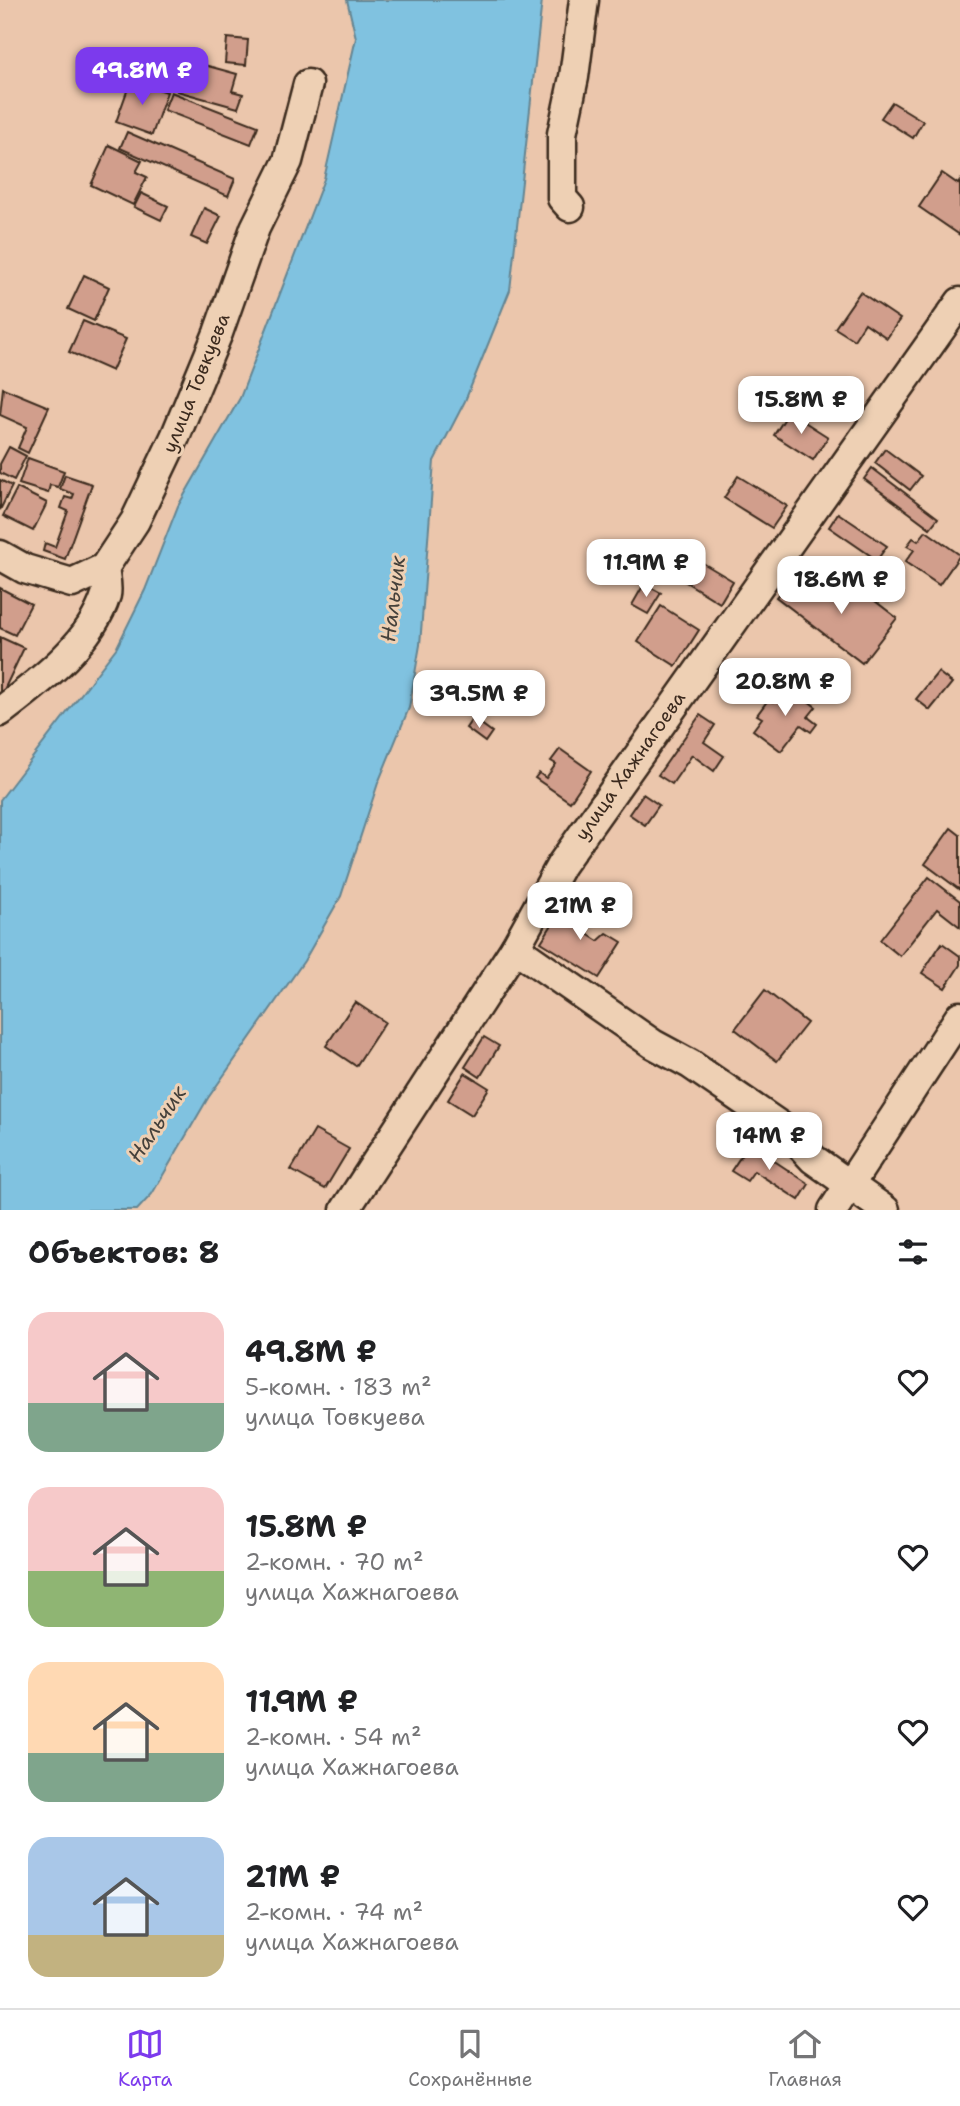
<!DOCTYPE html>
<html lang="ru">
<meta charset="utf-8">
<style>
body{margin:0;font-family:"Shantell Sans",sans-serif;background:#f6f6f6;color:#202124;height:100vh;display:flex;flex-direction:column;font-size:26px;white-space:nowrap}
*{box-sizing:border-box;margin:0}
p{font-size:23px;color:#757577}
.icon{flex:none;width:38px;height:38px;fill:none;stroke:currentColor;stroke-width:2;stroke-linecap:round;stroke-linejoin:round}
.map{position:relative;height:1210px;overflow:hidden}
.side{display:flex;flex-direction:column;background:#fff;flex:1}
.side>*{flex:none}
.price{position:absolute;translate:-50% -60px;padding:0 16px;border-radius:14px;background:#fff;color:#222;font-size:23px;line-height:46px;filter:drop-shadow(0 2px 4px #0008)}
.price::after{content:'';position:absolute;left:50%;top:42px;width:21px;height:16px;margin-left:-10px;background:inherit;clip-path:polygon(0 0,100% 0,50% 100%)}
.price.on{background:#7c3aed;color:#fff}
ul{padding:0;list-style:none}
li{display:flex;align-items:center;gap:21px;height:175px;padding:0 28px}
li span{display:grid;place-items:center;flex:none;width:196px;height:140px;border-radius:21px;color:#555}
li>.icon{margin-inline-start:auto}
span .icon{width:84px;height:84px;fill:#fffc;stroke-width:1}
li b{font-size:30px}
h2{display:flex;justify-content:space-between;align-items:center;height:84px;padding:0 28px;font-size:30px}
.tabs{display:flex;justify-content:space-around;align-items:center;height:98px;border-top:2px solid #e0e0e0;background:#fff;font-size:19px;color:#757577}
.tabs a{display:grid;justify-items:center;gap:4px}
.tabs .on{color:#7c3aed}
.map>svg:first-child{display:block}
.water{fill:#80c2e0;stroke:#648592;stroke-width:2}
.building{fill:#d19e8c;stroke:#3b2a1e;stroke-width:2}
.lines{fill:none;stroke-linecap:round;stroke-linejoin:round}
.minor-casing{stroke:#3b2a1e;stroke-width:33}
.minor{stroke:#eed0b4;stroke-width:28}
.labels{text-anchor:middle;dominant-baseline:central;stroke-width:6;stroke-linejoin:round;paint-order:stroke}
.street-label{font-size:19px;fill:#3b2a1e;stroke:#eed0b4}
.water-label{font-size:21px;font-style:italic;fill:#45413b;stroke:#eed0b4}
</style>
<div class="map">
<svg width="960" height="1210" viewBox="0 0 960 1210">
<rect width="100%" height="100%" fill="#ebc6ac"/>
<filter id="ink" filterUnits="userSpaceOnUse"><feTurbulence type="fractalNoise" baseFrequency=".0143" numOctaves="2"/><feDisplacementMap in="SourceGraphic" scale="14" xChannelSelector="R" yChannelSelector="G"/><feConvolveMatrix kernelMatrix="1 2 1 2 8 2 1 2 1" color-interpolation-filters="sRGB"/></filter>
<g filter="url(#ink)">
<polygon class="water" points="347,0 542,0 510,290 465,401 434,461 420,645 409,708 378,783 341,896 304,961 208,1098 152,1194 137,1210 0,1210 0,800 117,647 145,590 178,506 240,398 324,179 356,38"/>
<g class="building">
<polygon points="227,38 248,40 246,65 225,63"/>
<polygon points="186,60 237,74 232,91 243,94 238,108 177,91"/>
<polygon points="131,80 167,92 152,135 116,122"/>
<polygon points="171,92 258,126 251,144 164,110"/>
<polygon points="892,102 923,121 913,138 881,118"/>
<polygon points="127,132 235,179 228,196 120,148"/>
<polygon points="109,145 142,161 136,172 147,177 133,205 91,185"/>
<polygon points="942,173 958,184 960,181 960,235 919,207"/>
<polygon points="141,193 168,206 161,220 134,207"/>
<polygon points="204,208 221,216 207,244 191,237"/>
<polygon points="84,275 109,287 94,321 68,309"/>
<polygon points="860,292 900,319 887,338 865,323 854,340 835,328"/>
<polygon points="83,321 126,339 112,371 69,352"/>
<polygon points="3,388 49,407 28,453 18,448 27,427 0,415"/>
<polygon points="789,412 828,437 813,460 774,435"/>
<polygon points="9,447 26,456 14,480 0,473 0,464"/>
<polygon points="885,449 921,476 910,490 875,463"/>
<polygon points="28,458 64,471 58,487 50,485 48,493 19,484"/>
<polygon points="872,468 938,518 930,528 864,479"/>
<polygon points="65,475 92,484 65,559 43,551 45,543 55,547 68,511 61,508 65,497 72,499 74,494 60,489"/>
<polygon points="738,476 787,506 772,528 724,498"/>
<polygon points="0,480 12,486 0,510"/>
<polygon points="17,488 47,503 33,531 3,516"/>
<polygon points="838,513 887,546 877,560 829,527"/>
<polygon points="926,531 960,555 939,585 905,562 914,550 907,546 913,538 918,541"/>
<polygon points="681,550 733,581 720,603 668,571"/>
<polygon points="793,576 815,593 812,597 819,602 827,593 834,599 849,581 897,618 862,663 776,597"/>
<polygon points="644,584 661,593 648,614 632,605"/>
<polygon points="0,588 31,604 15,635 0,628"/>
<polygon points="661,606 699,630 676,666 638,642"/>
<polygon points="0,637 24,648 3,692 0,690"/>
<polygon points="938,672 952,683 930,710 916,699"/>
<polygon points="787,685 816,707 808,717 817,724 811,732 801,725 781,751 753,730 762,718 757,715 768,700 774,702"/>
<polygon points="700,715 715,725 704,742 724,756 714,771 692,755 672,784 658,775"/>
<polygon points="473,718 492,732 485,742 466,728"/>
<polygon points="560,749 591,771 570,802 535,778 539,773 546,778 556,764 551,761"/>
<polygon points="643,794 659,805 645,825 629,814"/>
<polygon points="951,828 960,835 960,890 925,864"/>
<polygon points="929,877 960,901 960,927 937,909 900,956 880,940"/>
<polygon points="567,901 585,912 576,927 598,941 607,933 622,942 599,978 541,942"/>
<polygon points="942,943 960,956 960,965 945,988 922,973"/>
<polygon points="765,990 807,1023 777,1061 735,1029"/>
<polygon points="355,1002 385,1022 356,1066 326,1046"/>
<polygon points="484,1037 499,1046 480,1077 465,1067"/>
<polygon points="465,1073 489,1088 472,1115 448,1100"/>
<polygon points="315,1130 349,1149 325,1189 291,1170"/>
<polygon points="749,1144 809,1184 799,1200 754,1171 747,1181 731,1171"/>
</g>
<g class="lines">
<g class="minor-casing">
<g id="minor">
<polyline points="570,207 562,198 562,134 574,77 584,0"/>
<polyline points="0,555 25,569 72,583 104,568 135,521 175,437 218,333 255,228 288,161 308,84"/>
<path d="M0 712C39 682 91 644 106 595 108 587 105 576 104 568"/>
<polyline points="515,948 653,1044 690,1064 786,1130 813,1159 885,1210"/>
<polyline points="345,1210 515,948 561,865 960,302"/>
<polyline points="833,1210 960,1016"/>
</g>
</g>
<use href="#minor" class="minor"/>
</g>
</g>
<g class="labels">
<g class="street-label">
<text transform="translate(196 383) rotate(-68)">улица Товкуева</text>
<text transform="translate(630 766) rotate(-55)">улица Хажнагоева</text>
</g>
<g class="water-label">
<text transform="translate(393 599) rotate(-83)">Нальчик</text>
<text transform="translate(157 1124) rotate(-56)">Нальчик</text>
</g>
</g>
</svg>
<b class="price on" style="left:142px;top:107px">49.8M ₽</b>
<b class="price" style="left:801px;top:436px">15.8M ₽</b>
<b class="price" style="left:646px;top:599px">11.9M ₽</b>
<b class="price" style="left:841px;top:616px">18.6M ₽</b>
<b class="price" style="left:785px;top:718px">20.8M ₽</b>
<b class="price" style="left:479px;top:730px">39.5M ₽</b>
<b class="price" style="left:580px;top:942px">21M ₽</b>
<b class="price" style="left:769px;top:1172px">14M ₽</b>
</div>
<section class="side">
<h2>Объектов: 8<svg class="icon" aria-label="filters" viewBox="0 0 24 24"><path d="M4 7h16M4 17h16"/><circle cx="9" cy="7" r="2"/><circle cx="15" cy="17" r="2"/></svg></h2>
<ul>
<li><span style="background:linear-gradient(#f6c9c9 65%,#7fa58c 0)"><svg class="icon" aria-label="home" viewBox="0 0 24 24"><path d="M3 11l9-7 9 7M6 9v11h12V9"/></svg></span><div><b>49.8M ₽</b><p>5-комн. · 183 m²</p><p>улица Товкуева</p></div><svg class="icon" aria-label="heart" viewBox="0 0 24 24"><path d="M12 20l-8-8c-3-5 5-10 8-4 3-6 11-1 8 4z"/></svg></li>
<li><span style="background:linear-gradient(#f6c9c9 60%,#8fb573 0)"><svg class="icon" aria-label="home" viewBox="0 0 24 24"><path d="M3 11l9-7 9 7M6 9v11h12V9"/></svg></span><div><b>15.8M ₽</b><p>2-комн. · 70 m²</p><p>улица Хажнагоева</p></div><svg class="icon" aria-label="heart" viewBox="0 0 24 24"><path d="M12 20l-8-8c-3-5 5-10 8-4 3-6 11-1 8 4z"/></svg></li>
<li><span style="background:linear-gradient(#ffd9b3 65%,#7fa58c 0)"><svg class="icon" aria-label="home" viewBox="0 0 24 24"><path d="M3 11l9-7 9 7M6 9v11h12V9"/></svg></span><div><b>11.9M ₽</b><p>2-комн. · 54 m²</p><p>улица Хажнагоева</p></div><svg class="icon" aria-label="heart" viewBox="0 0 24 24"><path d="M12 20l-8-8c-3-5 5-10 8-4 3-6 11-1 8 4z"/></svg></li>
<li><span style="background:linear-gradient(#a9c7e8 70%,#c2b280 0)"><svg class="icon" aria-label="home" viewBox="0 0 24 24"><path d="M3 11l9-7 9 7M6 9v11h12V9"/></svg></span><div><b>21M ₽</b><p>2-комн. · 74 m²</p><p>улица Хажнагоева</p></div><svg class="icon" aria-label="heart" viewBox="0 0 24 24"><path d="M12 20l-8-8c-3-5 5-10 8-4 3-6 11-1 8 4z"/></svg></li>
</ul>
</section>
<nav class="tabs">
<a class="on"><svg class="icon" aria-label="map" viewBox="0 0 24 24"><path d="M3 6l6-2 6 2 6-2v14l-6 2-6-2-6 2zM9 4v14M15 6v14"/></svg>Карта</a>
<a><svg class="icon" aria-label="saved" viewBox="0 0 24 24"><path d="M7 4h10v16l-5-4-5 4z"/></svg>Сохранённые</a>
<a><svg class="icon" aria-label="home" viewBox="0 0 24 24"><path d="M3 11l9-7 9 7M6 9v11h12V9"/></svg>Главная</a>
</nav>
